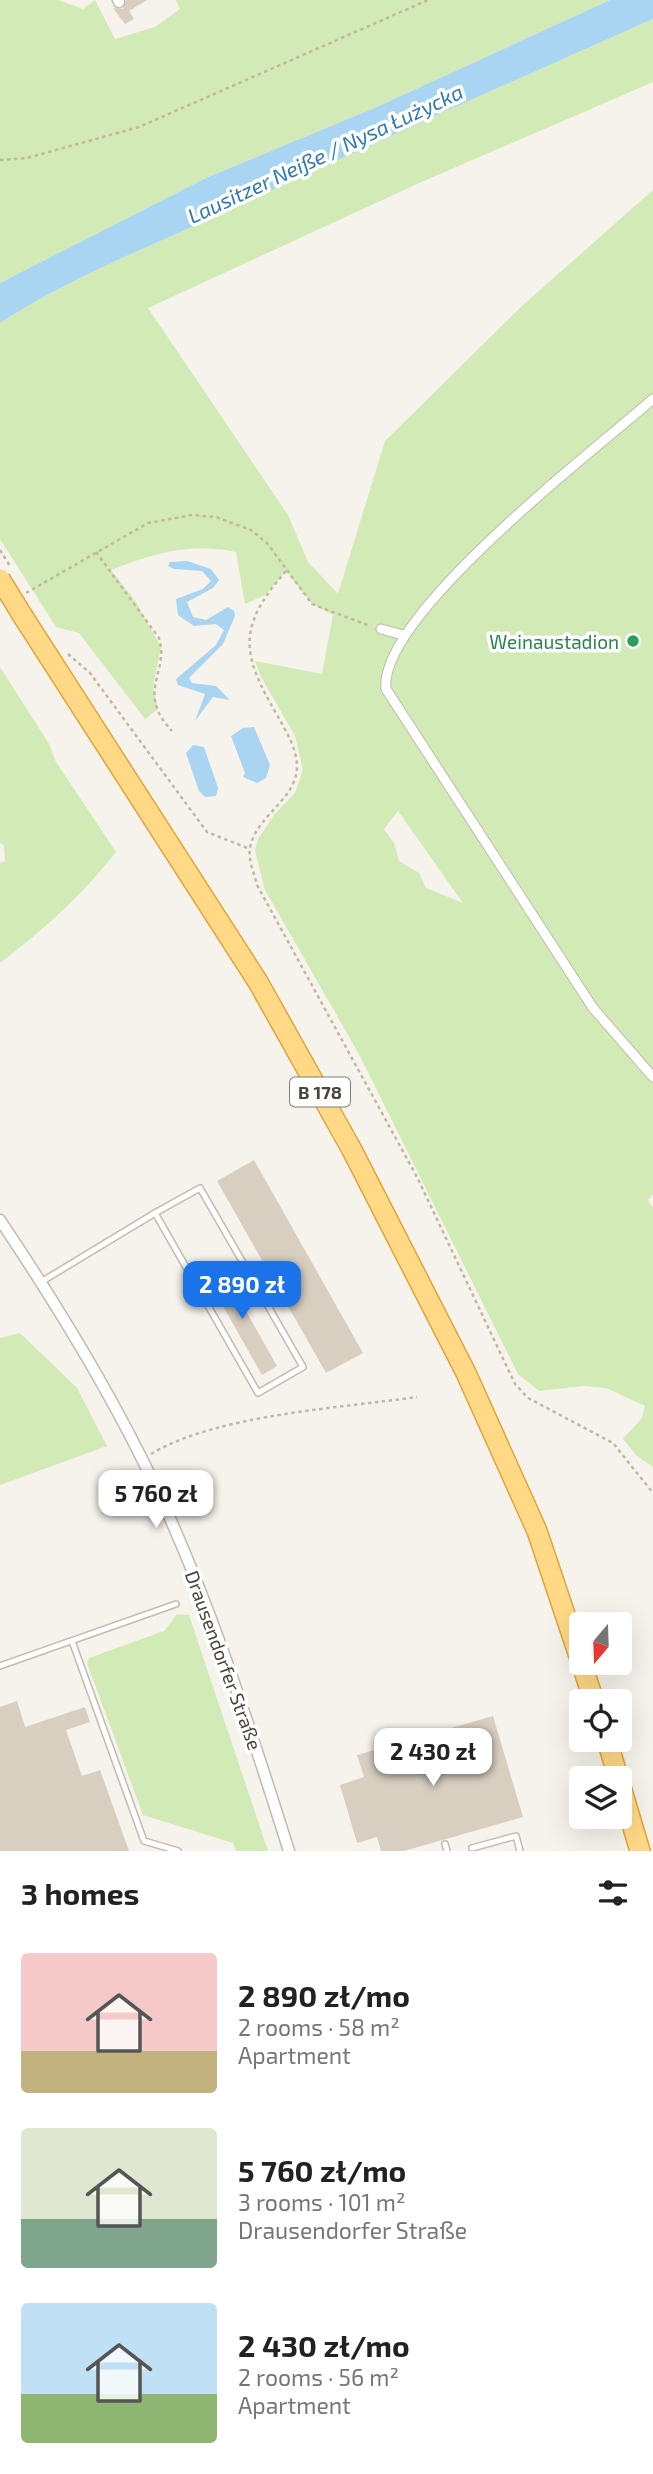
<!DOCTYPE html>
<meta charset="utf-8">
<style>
body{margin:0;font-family:"Exo 2",sans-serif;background:#f2f2f2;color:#222;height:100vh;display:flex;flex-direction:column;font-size:26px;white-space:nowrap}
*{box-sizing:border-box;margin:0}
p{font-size:23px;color:#767676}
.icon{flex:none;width:38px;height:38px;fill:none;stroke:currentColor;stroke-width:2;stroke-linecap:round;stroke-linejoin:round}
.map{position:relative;height:1851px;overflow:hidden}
.side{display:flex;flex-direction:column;background:#fff;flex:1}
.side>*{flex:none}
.needle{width:46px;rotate:199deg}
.fabs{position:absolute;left:569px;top:1612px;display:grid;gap:14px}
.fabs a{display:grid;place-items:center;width:63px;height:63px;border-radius:7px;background:#fff;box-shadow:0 7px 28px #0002;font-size:35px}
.price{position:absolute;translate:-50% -60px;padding:0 16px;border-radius:14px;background:#fff;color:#222;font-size:23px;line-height:46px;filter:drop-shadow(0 2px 4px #0008)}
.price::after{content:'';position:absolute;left:50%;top:42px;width:21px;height:16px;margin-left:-10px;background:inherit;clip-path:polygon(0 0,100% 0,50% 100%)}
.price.on{background:#1a73e8;color:#fff}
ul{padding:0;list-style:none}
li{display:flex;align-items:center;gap:21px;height:175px;padding:0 21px}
li span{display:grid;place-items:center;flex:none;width:196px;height:140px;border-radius:7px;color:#555}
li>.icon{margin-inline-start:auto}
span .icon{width:84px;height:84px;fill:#fffc;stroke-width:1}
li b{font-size:30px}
h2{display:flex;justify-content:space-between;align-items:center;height:84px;padding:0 21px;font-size:30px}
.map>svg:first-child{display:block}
.green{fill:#d2eab5;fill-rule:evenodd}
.water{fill:#a9d4f2}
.building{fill:#d8cfc1}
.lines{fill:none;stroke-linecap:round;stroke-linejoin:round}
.service-casing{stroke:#c2bbae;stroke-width:8}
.pedestrian-casing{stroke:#c2bbae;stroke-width:11}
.minor-casing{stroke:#c2bbae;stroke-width:13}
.trunk-casing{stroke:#e0a43c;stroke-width:22}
.path{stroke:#c4b79f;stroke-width:2.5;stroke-dasharray:3.5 3.5;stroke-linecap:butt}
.service{stroke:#fff;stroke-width:5}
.pedestrian{stroke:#fff;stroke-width:9}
.minor{stroke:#fff;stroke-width:10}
.trunk{stroke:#ffd985;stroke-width:19}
.trunk-bridge-casing{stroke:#e0a43c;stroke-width:22;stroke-linecap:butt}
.path-bridge{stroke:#c4b79f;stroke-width:2.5;stroke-dasharray:3.5 3.5;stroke-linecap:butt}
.trunk-bridge{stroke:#ffd985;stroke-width:19}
.leisure-dot{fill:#2e9e5b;stroke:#fff;stroke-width:2.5}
.labels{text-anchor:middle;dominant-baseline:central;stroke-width:7;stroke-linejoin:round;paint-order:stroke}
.shield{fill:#fff;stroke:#817c74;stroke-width:2}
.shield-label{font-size:18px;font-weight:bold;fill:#4b4439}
.leisure-label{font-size:19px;fill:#27864d;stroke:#fff;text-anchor:end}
.street-label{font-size:19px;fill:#4b4439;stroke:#fff}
.water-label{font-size:21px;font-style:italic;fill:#2e7ab2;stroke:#fff}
</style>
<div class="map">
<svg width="653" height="1851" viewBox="0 0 653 1851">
<rect width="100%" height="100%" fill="#f6f3ec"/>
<g class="green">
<polygon points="0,0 58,0 83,9 95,0 115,39 155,27 180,9 176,0 610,0 379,106 206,178 0,283"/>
<path d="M653 19V82L417 184 148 308 288 515 308 562 338 594 385 441 523 305 653 190V1194L648 1200 653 1208V1467L637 1456 623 1439 642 1418 645 1406 606 1388 584 1386 539 1391 518 1374 360 1056 265 890 255 850 258 839 274 815 295 793 303 770 295 736 261 677 255 661 322 674 333 615 312 604 286 571 265 595 245 604 236 552C191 542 154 553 111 570L136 602 161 647 153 686 158 709 145 719 79 633 56 627 0 539V323C69 278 148 247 223 213 366 146 509 83 653 19ZM398 811 463 903 426 888 419 873 399 861 394 843 384 829Z"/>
<path d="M0 667 49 744 56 762 116 852C80 897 46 928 0 963V863L5 861 4 845 0 843Z"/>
<polygon points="20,1333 77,1388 107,1446 0,1485 0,1338"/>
<polygon points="177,1614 189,1615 268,1851 236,1851 233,1843 143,1815 87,1663 89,1658 164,1631"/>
</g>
<g class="water">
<path d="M610 0H653V19C509 83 366 146 223 213 148 247 69 278 0 323V283L206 178 379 106Z"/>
<polygon points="187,561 211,569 219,580 213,588 187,602 193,617 206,620 228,607 234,611 235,616 223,644 189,678 192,683 216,686 230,700 213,697 195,721 205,694 178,685 176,679 216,645 224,630 216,624 194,626 178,615 176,599 203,589 211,581 202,571 174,569 168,566 170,562"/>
<polygon points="254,727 270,765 266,778 257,783 243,777 245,773 231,736 243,728"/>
<polygon points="193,745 204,747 218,788 216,796 205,797 199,791 186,753"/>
</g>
<g class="building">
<polygon points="126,0 147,0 129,11 134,19 125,24 113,8 123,9"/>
<polygon points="254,1160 363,1353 326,1373 217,1181"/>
<polygon points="221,1267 277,1366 262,1375 206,1276"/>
<polygon points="17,1701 25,1727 85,1707 90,1722 66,1730 82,1776 100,1770 129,1851 0,1851 0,1707"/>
<polygon points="493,1716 523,1817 404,1851 381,1851 377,1837 357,1843 340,1785 364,1777 357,1755"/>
</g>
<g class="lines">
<g class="service-casing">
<g id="service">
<polygon points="200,1188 303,1367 258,1393 155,1213"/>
<polyline points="41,1282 155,1213"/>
<polyline points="72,1641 144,1841 178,1851"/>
<polyline points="0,1666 176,1604"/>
<polyline points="445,1844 447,1851"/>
<polyline points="472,1848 516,1836 520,1851"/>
</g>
</g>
<g class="pedestrian-casing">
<g id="pedestrian">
<path d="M653 399C596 449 378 616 386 689L593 1008 653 1077"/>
<polyline points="381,629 403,635"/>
</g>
</g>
<g class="minor-casing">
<g id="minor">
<polyline points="118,0 119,2"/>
<path d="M0 1220C51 1296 100 1375 141 1457 204 1582 247 1718 289 1851"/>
</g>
</g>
<g class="trunk-casing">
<g id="trunk">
<polyline points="24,618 258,982 352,1150 466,1373 537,1531 581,1662"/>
<polyline points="581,1662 594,1701"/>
<polyline points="607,1740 640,1851"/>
</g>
</g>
<g class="path">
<polyline points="0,160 27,158 139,127 428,0"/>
<path d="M96 552 159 638C170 672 135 692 172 731"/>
<path d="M286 571C237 627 241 653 277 715 286 731 296 747 297 765 298 799 256 815 250 848 248 860 254 873 257 885L417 1177 515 1384 528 1398 613 1443 653 1493"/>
<polyline points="26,593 148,523 192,515 216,517 251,530 267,543 312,604 370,626"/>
<polyline points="68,654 90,673 207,832 250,849"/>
<path d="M151 1454C215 1415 340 1408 417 1397"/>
</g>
<use href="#service" class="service"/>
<use href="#pedestrian" class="pedestrian"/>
<use href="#minor" class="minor"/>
<use href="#trunk" class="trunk"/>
<g class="trunk-bridge-casing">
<polyline id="trunk-bridge" points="0,579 24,618"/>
</g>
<polyline class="path-bridge" points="0,550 10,566"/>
<use href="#trunk-bridge" class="trunk-bridge"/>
</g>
<circle class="leisure-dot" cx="633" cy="641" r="7"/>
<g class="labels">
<rect class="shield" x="290" y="1077.5" width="60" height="29" rx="5"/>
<g class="shield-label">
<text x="320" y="1092">B 178</text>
</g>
<g class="leisure-label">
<text x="619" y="641">Weinaustadion</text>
</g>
<g class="street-label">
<text transform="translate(224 1660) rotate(70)">Drausendorfer Straße</text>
</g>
<g class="water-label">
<text transform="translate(325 153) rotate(-25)">Lausitzer Neiße / Nysa Łużycka</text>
</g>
</g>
</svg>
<div class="fabs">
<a><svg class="needle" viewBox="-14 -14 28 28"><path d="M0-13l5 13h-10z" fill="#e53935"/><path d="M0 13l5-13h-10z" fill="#767676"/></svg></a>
<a><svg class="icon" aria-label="locate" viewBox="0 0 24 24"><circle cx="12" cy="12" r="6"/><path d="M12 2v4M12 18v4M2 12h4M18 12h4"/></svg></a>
<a><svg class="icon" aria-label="layers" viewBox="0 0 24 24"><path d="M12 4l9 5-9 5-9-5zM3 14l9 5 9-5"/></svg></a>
</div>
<b class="price on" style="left:242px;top:1321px">2 890 zł</b>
<b class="price" style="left:156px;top:1530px">5 760 zł</b>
<b class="price" style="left:433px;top:1788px">2 430 zł</b>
</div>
<section class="side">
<h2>3 homes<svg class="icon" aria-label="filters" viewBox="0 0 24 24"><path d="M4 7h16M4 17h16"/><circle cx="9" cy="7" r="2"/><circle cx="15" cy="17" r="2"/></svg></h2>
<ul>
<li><span style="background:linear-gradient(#f6c9c9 70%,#c2b280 0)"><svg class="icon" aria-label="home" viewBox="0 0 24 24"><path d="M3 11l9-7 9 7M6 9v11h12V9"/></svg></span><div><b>2 890 zł/mo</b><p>2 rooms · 58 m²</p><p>Apartment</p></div></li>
<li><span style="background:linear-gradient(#dfe7d0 65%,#7fa58c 0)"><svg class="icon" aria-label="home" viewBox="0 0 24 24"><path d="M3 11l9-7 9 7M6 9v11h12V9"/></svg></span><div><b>5 760 zł/mo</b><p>3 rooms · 101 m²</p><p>Drausendorfer Straße</p></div></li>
<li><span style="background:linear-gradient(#bfe0f5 65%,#8fb573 0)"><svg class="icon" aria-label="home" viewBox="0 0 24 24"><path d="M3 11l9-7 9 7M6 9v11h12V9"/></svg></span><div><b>2 430 zł/mo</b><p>2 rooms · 56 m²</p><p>Apartment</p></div></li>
</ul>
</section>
